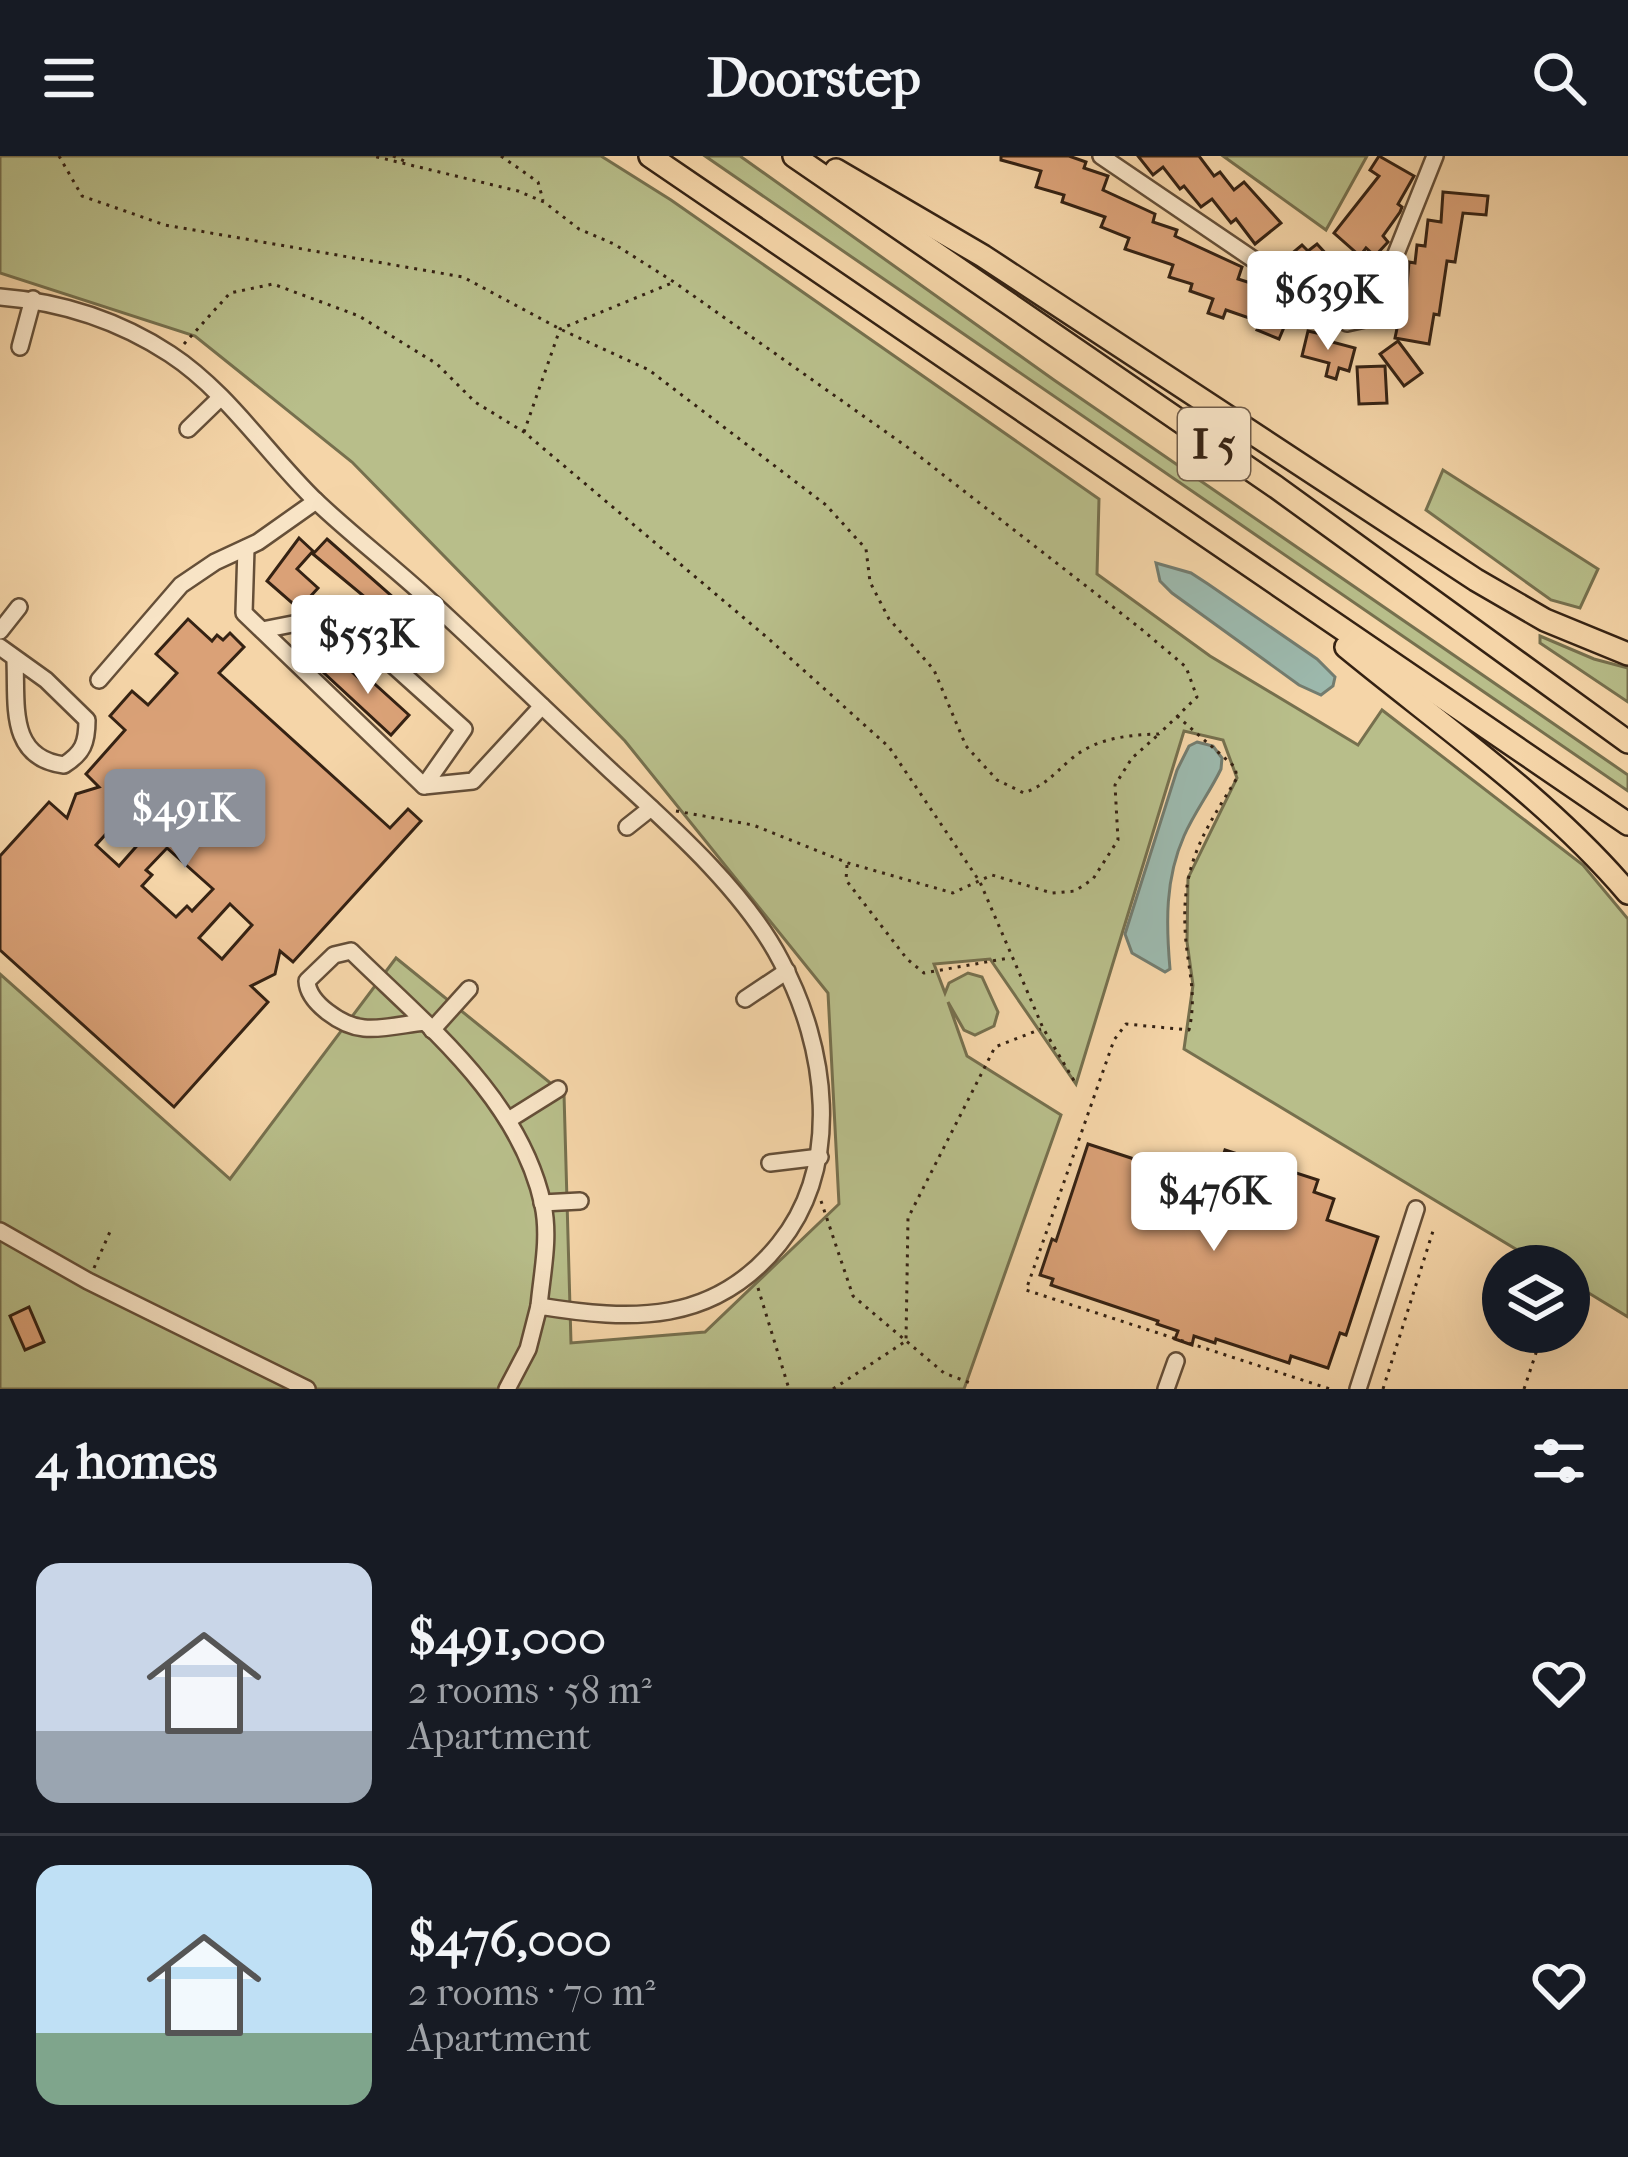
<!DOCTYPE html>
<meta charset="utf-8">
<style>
body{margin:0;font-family:"IM FELL French Canon",serif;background:#242831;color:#f1f3f6;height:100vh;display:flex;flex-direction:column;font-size:45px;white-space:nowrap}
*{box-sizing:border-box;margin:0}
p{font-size:39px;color:#9ea1a6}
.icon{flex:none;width:66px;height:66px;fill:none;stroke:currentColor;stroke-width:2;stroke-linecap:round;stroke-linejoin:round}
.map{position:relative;height:1233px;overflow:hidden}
.drawer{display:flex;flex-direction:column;background:#171b24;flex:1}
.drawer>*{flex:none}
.fabs{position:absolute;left:1482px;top:1089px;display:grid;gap:24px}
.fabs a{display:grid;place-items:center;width:108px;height:108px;border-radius:50%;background:#171b24;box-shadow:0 12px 48px #0002;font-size:60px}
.price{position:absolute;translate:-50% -102px;padding:0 27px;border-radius:12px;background:#fff;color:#222;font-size:39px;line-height:78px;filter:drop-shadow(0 3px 6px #0008)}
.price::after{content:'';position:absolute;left:50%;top:72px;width:36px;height:27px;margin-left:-18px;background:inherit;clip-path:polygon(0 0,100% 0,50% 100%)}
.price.current{background:#8c9099;color:#fff}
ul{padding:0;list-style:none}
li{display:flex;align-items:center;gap:36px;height:300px;padding:0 36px}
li+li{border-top:3px solid #363941}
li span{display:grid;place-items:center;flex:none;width:336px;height:240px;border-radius:24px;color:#555}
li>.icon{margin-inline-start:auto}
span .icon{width:144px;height:144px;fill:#fffc;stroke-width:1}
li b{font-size:51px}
h2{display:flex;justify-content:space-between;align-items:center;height:144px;padding:0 36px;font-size:51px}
header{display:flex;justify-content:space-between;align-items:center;height:156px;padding:0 36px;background:#171b24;font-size:54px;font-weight:700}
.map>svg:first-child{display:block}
.green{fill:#b8be8a;stroke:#76704e;stroke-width:3}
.water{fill:#9cb8ac;stroke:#737c6f;stroke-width:3}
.building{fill:#daa177;stroke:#352213;stroke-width:3;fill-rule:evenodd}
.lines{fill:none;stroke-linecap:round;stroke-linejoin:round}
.minor-casing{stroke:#654f38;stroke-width:20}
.highway-casing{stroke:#352213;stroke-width:26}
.path{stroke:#352213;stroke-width:3;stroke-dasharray:3 6;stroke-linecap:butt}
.minor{stroke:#f8e4c6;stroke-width:15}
.highway{stroke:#f5d5a8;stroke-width:21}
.labels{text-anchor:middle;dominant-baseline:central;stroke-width:9;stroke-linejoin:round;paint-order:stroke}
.shield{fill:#f8e4c6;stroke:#705c49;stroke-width:3}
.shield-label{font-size:42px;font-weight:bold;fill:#352213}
</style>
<header><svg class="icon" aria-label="menu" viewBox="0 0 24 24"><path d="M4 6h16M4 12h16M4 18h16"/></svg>Doorstep<svg class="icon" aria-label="search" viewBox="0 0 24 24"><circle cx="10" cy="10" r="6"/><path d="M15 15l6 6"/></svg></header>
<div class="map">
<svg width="1628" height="1233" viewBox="0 0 1628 1233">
<rect width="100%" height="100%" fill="#f5d5a8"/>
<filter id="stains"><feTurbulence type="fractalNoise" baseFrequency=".00167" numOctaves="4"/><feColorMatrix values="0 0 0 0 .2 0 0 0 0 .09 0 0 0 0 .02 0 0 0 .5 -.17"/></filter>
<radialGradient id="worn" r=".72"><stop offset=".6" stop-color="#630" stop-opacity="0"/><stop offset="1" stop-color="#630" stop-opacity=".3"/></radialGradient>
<g class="green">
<polygon points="0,0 601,0 671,44 1099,343 1097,418 1210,500 1358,589 1382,554 1583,709 1628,763 1628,1161 1569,1125 1569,1110 1544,1110 1184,893 1193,829 1187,786 1188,722 1237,622 1223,584 1184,575 1076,928 990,803 934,808 945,837 949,827 968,817 982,821 998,856 994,870 975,879 964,874 948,846 967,900 1061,959 964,1233 0,1233 0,818 230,1023 396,802 564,938 571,1187 705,1176 839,1048 828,837 625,585 352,306 195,180 0,117"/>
<polygon points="705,0 740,0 1054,224 1628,619 1628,635"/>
<polygon points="1223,0 1367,0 1326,74"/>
<polygon points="1443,314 1598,413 1580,452 1551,444 1426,354"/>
<polygon points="1540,480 1594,503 1628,512 1628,546 1540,487"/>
</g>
<g class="water">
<polygon points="1156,407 1191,417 1208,428 1317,503 1335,521 1333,530 1321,539 1299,529 1172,437 1160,425"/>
<path d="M1197 586 1213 590 1222 602 1221 613C1210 636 1194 657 1184 680 1165 723 1166 767 1170 813L1165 816 1132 797 1125 778 1177 614 1189 590Z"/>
</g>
<g class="building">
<polygon points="1001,0 1069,0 1086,6 1084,12 1108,20 1103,34 1155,58 1153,66 1177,74 1175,80 1242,111 1238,123 1260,130 1258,136 1293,150 1279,183 1257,174 1261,166 1226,154 1223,162 1208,157 1213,143 1190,135 1192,128 1169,121 1173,109 1125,93 1129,82 1101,71 1105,61 1062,46 1064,39 1036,31 1041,15 1001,4"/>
<polygon points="1138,0 1199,0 1214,20 1220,16 1234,34 1244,26 1281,67 1255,88 1236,63 1231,67 1212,43 1201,51 1184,30 1180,33 1163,11 1153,19"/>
<polygon points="1379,0 1414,20 1398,48 1402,51 1400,56 1383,80 1388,86 1375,100 1366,92 1360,100 1334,77 1379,20 1370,14"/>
<polygon points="1443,36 1488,40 1486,59 1463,57 1455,106 1447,105 1439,159 1434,158 1429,188 1395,182 1399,163 1404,164 1409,106 1415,107 1417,89 1425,90 1428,64 1441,66"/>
<polygon points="1317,88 1329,101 1304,123 1284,104 1302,89 1308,95"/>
<polygon points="1333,104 1355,107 1351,142 1329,140"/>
<polygon points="1308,175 1334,181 1332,186 1355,192 1349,215 1339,212 1336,223 1326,220 1329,207 1302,200"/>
<polygon points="1398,185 1422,217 1404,230 1380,198"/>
<polygon points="1385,210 1387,247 1359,248 1357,211"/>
<polygon points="299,382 313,395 297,413 318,432 299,453 267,425"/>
<polygon points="327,383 402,449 390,462 313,398"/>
<path d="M188 463 212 485 217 479 223 484 230 477 244 491 219 517 390 672 408 653 421 665 293 806 280 795 275 818 251 830 268 846 174 951 0 794V700L49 646 67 662 76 638 99 631 86 618 125 574 110 560 132 535 148 549 177 517 156 498ZM127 655 149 676 119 710 96 689ZM167 692 213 733 192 755 187 750 176 761 142 730 152 719 146 714ZM230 748 252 769 222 803 199 782Z"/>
<polygon points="338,503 364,527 368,522 409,559 391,579 324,517"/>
<polygon points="1088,988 1214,1029 1225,994 1318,1024 1314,1036 1334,1043 1327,1064 1378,1081 1346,1179 1340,1177 1328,1212 1291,1200 1289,1207 1216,1183 1215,1187 1194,1180 1192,1189 1175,1183 1178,1175 1157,1168 1158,1165 1051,1129 1053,1123 1040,1119 1052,1083 1056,1085"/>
<polygon points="29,1151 44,1186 25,1194 10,1160"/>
</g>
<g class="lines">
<g class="minor-casing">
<g id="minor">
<polyline points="1101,0 1347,167 1365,163 1374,153 1435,0"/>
<path d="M0 141C62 146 118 164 170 198 228 236 268 299 317 346 352 379 391 409 427 442 489 499 550 558 612 616 670 669 745 735 781 805 827 890 843 1009 779 1088 714 1169 631 1165 539 1150L528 1193 507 1233"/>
<polyline points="20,191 33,143"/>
<polyline points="188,273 220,242"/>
<polyline points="246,392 244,457 424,630 473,625 542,550"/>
<polyline points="262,474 308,465 354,474 464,573 424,630"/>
<polyline points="0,475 19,451"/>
<path d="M0 491 46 524 87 564C87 587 83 597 64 609 8 602 17 549 15 505"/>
<polyline points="99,524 181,429 215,406 258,386 316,345"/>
<polyline points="627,671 651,652"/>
<polyline points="745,843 787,815"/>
<path d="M424 866C405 868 383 874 364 872 342 870 308 847 307 825L334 799 351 795C425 868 520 942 543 1049 550 1082 542 1117 539 1150"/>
<polyline points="432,874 469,833"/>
<polyline points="510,963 558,933"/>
<polyline points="770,1007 820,1001"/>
<polyline points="542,1047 580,1045"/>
<polyline points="0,1075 88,1125 307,1233"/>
<polyline points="1166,1233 1176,1205"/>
<polyline points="1358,1233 1416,1053"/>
</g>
</g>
<g class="highway-casing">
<g id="highway">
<polyline points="650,0 1628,668"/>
<polyline points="794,0 1276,331 1628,586"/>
<polyline points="836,14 983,100 1476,424 1545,464 1628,498"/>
<path d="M1346 491C1441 569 1548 643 1628 737"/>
</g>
</g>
<g class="path">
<path d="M59 0 82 40 165 69 463 121 560 173 649 214 826 349 866 393 870 426 889 463 934 514 966 590 997 624 1024 637C1045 629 1053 619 1070 604 1095 582 1127 579 1159 578L1197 541 1186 511 1140 472 910 293 674 126 614 88 579 73 544 46 518 35 373 0"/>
<polyline points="393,0 404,5"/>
<polyline points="501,0 538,26 543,44"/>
<polyline points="184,188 230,137 273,128 359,160 437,208 475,246 524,276 770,484 889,591 980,726 1043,872 1076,928"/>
<polyline points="524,276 560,173 672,127"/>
<path d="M1177 560 1235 611 1237 622C1205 674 1182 707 1185 771 1186 808 1198 835 1189 874L1126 868 1114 884 1026 1134 1330 1233"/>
<polyline points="676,655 753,669 848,707 953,737 992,719 1052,737 1075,735 1093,723 1118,684 1115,629 1132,602 1158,579"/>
<polyline points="847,709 846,724 907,803 924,817 1009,802"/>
<polyline points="821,1045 853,1140 944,1217 973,1228"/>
<polyline points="94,1112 112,1071"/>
<polyline points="758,1132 789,1233"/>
<polyline points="833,1233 906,1185 908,1062 995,891 1041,873"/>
<polyline points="1383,1233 1433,1075"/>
<polyline points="1524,1233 1543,1176"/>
</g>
<use href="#minor" class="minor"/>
<use href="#highway" class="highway"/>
</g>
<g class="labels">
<rect class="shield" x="1178" y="252" width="72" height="72" rx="9"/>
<g class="shield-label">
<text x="1214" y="288">I 5</text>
</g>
</g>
<rect width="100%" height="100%" filter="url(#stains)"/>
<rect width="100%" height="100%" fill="url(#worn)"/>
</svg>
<div class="fabs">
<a><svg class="icon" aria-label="layers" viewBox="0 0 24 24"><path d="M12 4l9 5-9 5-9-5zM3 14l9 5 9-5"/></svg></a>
</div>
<b class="price" style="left:1328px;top:197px">$639K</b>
<b class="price" style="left:368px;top:541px">$553K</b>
<b class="price current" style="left:185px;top:715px">$491K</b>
<b class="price" style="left:1214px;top:1098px">$476K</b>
</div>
<section class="drawer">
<h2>4 homes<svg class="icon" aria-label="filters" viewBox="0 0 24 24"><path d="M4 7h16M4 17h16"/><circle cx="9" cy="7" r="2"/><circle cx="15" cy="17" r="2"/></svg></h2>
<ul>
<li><span style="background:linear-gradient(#c9d6e8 70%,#9aa5b1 0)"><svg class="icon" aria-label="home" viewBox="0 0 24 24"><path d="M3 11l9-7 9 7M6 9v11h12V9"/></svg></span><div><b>$491,000</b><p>2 rooms · 58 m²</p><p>Apartment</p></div><svg class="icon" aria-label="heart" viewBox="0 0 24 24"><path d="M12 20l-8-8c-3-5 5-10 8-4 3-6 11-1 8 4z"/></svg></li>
<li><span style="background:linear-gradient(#bfe0f5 70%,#7fa58c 0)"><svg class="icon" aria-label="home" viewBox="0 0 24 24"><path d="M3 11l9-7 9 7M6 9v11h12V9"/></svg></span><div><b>$476,000</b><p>2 rooms · 70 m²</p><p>Apartment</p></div><svg class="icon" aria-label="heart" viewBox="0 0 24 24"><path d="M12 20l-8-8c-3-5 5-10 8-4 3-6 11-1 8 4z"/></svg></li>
</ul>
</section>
